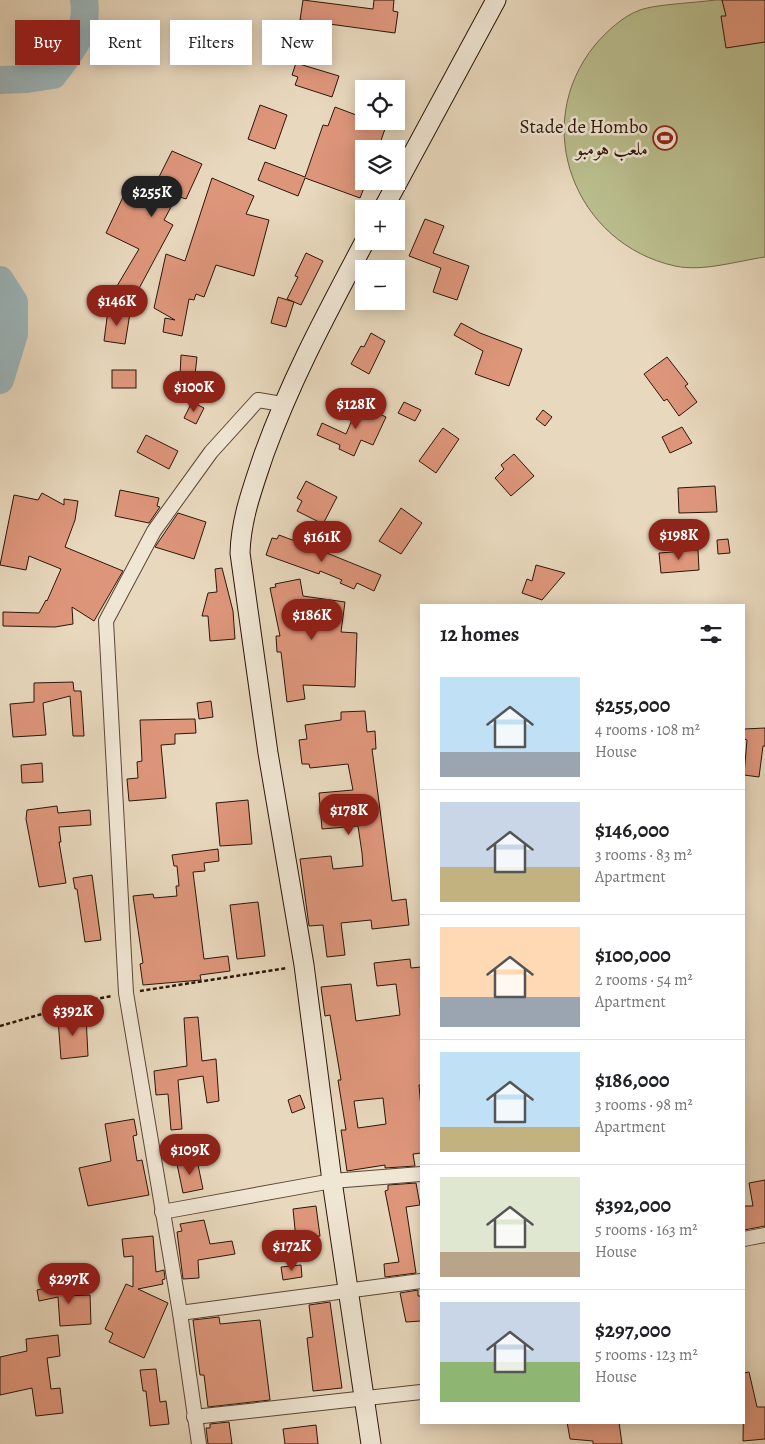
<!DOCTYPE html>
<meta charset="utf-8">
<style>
body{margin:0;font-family:Alegreya,Amiri,serif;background:#f6f6f6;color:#202124;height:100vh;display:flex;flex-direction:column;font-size:19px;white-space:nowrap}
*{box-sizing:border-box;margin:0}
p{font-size:16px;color:#757577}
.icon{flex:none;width:28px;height:28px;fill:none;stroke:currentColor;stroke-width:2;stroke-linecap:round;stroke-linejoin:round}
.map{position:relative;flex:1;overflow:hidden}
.panel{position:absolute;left:420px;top:604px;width:325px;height:820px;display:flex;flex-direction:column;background:#fff;border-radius:0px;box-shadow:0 2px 12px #0003}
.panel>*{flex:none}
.guide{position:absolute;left:15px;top:20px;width:330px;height:45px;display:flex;gap:10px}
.buttons{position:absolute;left:355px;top:80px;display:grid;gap:10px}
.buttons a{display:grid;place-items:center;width:50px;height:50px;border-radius:0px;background:#fff;box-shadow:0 2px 12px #0003;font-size:25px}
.price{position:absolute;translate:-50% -42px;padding:0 11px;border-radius:18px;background:#8f2418;color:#fff;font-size:16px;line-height:32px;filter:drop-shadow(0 1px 2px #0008)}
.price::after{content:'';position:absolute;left:50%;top:30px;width:15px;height:11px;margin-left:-8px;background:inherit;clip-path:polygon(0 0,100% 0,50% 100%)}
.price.on{background:#222;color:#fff}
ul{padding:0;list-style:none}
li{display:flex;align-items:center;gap:15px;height:125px;padding:0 20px}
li+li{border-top:1px solid #e0e0e0}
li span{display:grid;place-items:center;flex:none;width:140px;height:100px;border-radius:0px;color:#555}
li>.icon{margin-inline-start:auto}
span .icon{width:60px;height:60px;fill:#fffc;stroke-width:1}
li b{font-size:21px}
h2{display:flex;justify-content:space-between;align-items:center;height:60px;padding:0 20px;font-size:21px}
.pill{padding:0 18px;border-radius:0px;background:#fff;box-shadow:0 2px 12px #0003;font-size:18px;line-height:45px}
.pill.on{background:#8f2418;color:#fff}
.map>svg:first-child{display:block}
.green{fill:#babe8e;stroke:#726a4a}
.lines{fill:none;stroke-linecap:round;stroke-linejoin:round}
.river{stroke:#9cb7bc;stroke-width:28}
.building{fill:#de967b;stroke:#2b1607;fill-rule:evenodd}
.street-casing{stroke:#5a4634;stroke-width:16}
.secondary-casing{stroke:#2b1607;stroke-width:21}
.path{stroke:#2b1607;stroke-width:2.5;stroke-dasharray:4 2.5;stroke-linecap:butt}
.street{stroke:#f0e6d4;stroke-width:14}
.secondary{stroke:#f0e6d4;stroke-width:19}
.labels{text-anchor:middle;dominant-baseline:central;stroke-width:5;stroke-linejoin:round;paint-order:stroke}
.poi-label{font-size:19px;fill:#2b1607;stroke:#f0e6d4;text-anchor:end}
</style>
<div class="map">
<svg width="765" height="1444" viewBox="0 0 765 1444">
<rect width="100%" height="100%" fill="#e8d8bd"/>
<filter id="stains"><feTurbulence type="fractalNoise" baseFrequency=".004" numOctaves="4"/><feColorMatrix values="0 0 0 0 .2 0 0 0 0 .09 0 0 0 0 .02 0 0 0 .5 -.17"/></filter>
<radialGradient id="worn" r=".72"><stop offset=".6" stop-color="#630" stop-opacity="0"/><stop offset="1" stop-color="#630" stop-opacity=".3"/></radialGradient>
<path class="green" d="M715 0H765V257C737 261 703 272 675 266 575 244 529 126 595 45 606 32 623 16 640 10 657 4 695 3 715 0Z"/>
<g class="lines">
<g class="river">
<path d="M0 80 27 79 53 75C71 52 89 30 84 0"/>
<polyline points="0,280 14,302 14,334 0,380"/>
</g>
</g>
<g class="building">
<polygon points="303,0 373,9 374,0 394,0 393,11 398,12 395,33 300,20"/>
<polygon points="722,0 765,0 765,42 726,48 721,16 726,16"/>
<polygon points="296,63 339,76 332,97 295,85 298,77 292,75"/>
<polygon points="260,105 287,115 275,149 248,139"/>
<polygon points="335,107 364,118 364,121 374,121 386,126 378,149 364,149 364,188 360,198 305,178 298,196 258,180 265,162 305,177 323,125 328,126"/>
<polygon points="172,151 202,164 186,199 177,196 164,220 173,225 135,296 117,286 139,249 106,233 123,197 144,207"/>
<polygon points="212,178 254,196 246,214 269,220 254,276 216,265 204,297 196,294 194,300 189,299 182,336 163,332 165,318 175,320 154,308 166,254 185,261"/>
<polygon points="425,219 444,226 433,253 469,266 457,300 433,292 441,268 409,256"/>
<polygon points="306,253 323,261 301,305 287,299 298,277 295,276"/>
<polygon points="278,297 294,302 286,327 271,323"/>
<polygon points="108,310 130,313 125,344 104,341"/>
<polygon points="461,323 480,333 522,349 509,386 475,374 483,351 454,335"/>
<polygon points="371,333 385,341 369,374 351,364 361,346 364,347"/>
<polygon points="181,355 197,357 193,393 169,391 171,375 180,376"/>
<polygon points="667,357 688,384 685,386 697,402 679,416 667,399 664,401 644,374"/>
<rect x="112" y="370" width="24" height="18"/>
<polygon points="192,402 204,408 196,424 184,418"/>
<polygon points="404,402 421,410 415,421 398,413"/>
<polygon points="359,404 386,417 373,445 361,440 354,456 339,449 340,445 317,435 322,423 346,434"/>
<polygon points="543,410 552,417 545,426 536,419"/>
<polygon points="682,427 692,443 670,453 662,437"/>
<polygon points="443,428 459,439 436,473 419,461"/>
<polygon points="146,435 178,451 169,469 137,452"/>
<polygon points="514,454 534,476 511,496 495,478 504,469 501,465"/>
<polygon points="306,481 337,497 323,524 297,511 302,501 297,498"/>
<polygon points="715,486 717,512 679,513 678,488"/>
<polygon points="120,490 159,498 157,506 160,507 149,523 115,516"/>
<polygon points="42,493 64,505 64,499 78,501 75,520 65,547 123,571 94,621 72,607 73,624 55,627 3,626 3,612 39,613 46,600 47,601 61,569 29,556 26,570 0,565 14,495 38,500"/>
<polygon points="401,508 422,523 401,554 379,541"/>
<polygon points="178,513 206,522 194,559 155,547"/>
<polygon points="279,535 295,541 315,553 317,549 381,575 374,591 357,583 354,589 340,583 342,580 320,571 319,574 266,555 272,538 277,539"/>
<polygon points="728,539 730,553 718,554 717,540"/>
<polygon points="698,550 699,570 661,573 659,553"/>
<polygon points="536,565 565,573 542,600 522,593 527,579 532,581"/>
<polygon points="222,568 233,611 235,639 210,641 208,616 202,616 208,593 217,592 215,569"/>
<polygon points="300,579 303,596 345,602 341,632 357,633 355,687 303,685 305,699 287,702 281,652 277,652 276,636 280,636 270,588 276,587 275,584"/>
<polygon points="73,682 74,691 81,691 84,736 73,736 70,696 43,703 46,735 13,737 10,704 34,702 34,683"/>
<polygon points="211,701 213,717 199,719 197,703"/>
<polygon points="365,711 367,732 375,731 376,749 372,749 392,901 406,899 409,925 372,929 371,920 341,923 345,955 327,957 323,925 309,926 300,859 331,856 333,869 363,866 362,853 358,826 322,829 319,793 353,790 348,764 310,768 309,764 302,764 299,740 307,739 305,725 341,720 341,712"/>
<polygon points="195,719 196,733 175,734 175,744 161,745 166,798 129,801 127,779 138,778 137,762 142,761 140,720"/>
<polygon points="765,728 765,746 763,746 759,777 744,775 747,740 744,739 744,729"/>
<polygon points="42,763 43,782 22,783 21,765"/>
<polygon points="248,800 252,844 220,846 216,803"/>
<polygon points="57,806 58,813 90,810 91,825 59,827 61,842 59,842 66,883 39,887 26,819 27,810"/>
<polygon points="218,849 219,861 204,863 205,871 193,872 204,959 228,956 230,971 200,975 201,980 143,985 140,964 143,963 133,896 153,894 154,898 177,896 176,886 179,886 177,866 174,866 172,855"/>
<polygon points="92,875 101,940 85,942 77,889 75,889 73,878"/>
<polygon points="258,902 265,956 237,959 230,905"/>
<path d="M410 959 411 968 421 967V1085H419L421 1108V1153L413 1154 415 1166 385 1168V1165L347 1171 341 1130H346L338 1080H341L330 1015 325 1016 321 987 351 984 356 1021 400 1015 396 984 377 986 374 963ZM383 1098 386 1124 358 1128 354 1101Z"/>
<polygon points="86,1016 88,1056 61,1059 58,1019"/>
<polygon points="198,1017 202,1061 216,1059 219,1101 207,1103 203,1076 178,1080 182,1129 171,1130 168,1094 156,1095 154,1071 187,1066 184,1018"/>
<polygon points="300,1095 305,1108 292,1113 288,1100"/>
<polygon points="134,1119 137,1135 133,1136 137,1161 142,1160 149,1195 88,1206 79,1168 111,1161 105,1124"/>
<polygon points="197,1160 203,1189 183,1193 177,1164"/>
<polygon points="765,1180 765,1226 744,1230 744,1206 753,1206 749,1183"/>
<polygon points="416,1183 420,1205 406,1207 416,1273 385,1277 384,1264 399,1262 385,1191 388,1190 388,1185"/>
<polygon points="316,1206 320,1236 296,1239 293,1209"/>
<polygon points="204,1220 210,1244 232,1241 235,1254 198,1260 199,1278 183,1279 177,1232 182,1231 180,1224"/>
<polygon points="153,1236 156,1272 164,1270 165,1279 162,1280 163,1284 138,1289 168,1303 144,1358 109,1342 113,1333 105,1329 126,1284 133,1287 133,1256 124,1257 122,1239"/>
<polygon points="301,1265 302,1277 283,1280 281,1267"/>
<polygon points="66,1283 67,1295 65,1296 90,1295 91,1324 60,1326 58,1297 39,1301 37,1290"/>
<polygon points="418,1290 418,1296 421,1296 421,1321 406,1322 400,1293"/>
<polygon points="330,1302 342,1388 313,1391 307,1338 313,1337 309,1305"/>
<polygon points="219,1317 220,1324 260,1320 270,1400 208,1407 204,1375 200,1375 193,1320"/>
<polygon points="58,1335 60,1356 47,1358 51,1389 60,1388 63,1413 36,1416 32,1388 0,1395 0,1357 27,1351 26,1339"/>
<polygon points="156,1369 160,1402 166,1401 169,1424 150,1426 146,1391 143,1391 140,1370"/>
<polygon points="749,1372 757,1407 765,1407 765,1439 743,1441 744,1373"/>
<polygon points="229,1422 232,1444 208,1444 206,1428 210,1428 210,1424"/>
<polygon points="567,1422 619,1422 622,1444 593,1444 593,1441 570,1439"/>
<polygon points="316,1425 318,1444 285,1444 283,1429"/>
</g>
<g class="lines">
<g class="street-casing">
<g id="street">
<polyline points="162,1212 332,1181 421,1174"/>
<polyline points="744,1239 765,1235"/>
<polyline points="180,1313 421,1281"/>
<polyline points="194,1417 421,1392"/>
<polyline points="199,1444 180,1313 126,993 106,621 154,531 211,452 258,400 282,404"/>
</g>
</g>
<g class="secondary-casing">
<g id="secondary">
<polyline points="383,209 496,0"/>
<path d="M365 241C327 313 292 377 264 454 253 487 241 518 240 553L268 753 304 965 332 1181 371 1444"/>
</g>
</g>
<g class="path">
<polyline points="140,991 287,968"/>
<polyline points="0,1026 91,1000 112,996"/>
</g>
<use href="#street" class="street"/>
<use href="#secondary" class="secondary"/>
</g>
<defs>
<g id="stadium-ring" transform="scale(1.25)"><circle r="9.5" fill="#f0e6d4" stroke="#8f2418" stroke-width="1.5"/><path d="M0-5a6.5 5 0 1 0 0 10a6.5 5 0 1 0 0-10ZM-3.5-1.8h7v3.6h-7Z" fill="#8f2418"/></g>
</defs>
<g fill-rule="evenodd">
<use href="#stadium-ring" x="665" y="138"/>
</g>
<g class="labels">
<g class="poi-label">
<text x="648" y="127">Stade de Hombo<tspan x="648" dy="22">ملعب هومبو</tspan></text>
</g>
</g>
<rect width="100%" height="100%" filter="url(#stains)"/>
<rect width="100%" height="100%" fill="url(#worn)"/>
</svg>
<div class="buttons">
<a><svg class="icon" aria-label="locate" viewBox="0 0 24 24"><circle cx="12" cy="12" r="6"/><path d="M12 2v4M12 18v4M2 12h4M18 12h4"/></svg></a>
<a><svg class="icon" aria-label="layers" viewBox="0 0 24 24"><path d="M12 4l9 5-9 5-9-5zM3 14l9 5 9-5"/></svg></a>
<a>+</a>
<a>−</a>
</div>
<b class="price on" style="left:152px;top:218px">$255K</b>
<b class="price" style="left:117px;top:327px">$146K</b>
<b class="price" style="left:194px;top:413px">$100K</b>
<b class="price" style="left:356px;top:430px">$128K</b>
<b class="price" style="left:679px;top:561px">$198K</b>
<b class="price" style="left:322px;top:563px">$161K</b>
<b class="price" style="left:312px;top:641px">$186K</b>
<b class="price" style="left:349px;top:836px">$178K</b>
<b class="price" style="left:73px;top:1037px">$392K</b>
<b class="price" style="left:190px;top:1176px">$109K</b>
<b class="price" style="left:292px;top:1272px">$172K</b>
<b class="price" style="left:69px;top:1305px">$297K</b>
<div class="guide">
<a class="pill on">Buy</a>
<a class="pill">Rent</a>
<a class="pill">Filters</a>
<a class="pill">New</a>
</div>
<section class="panel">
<h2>12 homes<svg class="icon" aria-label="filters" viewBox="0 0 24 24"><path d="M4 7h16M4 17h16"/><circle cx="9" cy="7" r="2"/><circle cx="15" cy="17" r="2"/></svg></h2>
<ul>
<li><span style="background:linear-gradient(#bfe0f5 75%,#9aa5b1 0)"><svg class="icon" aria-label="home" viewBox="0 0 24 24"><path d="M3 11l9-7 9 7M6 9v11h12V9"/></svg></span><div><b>$255,000</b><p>4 rooms · 108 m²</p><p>House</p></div></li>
<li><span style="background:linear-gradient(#c9d6e8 65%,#c2b280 0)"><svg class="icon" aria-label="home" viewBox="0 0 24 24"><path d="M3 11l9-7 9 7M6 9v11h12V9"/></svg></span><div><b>$146,000</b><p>3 rooms · 83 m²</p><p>Apartment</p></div></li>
<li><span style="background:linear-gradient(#ffd9b3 70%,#9aa5b1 0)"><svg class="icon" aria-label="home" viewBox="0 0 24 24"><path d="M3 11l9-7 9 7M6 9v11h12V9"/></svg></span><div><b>$100,000</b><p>2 rooms · 54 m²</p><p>Apartment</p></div></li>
<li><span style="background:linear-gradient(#bfe0f5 75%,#c2b280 0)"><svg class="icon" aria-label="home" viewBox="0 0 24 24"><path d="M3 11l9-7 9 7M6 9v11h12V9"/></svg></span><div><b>$186,000</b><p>3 rooms · 98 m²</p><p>Apartment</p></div></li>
<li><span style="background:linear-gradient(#dfe7d0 75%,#b9a48a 0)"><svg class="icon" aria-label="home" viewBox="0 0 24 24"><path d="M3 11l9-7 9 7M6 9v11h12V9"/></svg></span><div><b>$392,000</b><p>5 rooms · 163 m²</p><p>House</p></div></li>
<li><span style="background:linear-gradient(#c9d6e8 60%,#8fb573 0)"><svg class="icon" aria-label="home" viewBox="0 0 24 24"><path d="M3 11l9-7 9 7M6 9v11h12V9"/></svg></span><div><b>$297,000</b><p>5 rooms · 123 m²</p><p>House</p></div></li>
</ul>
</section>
</div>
